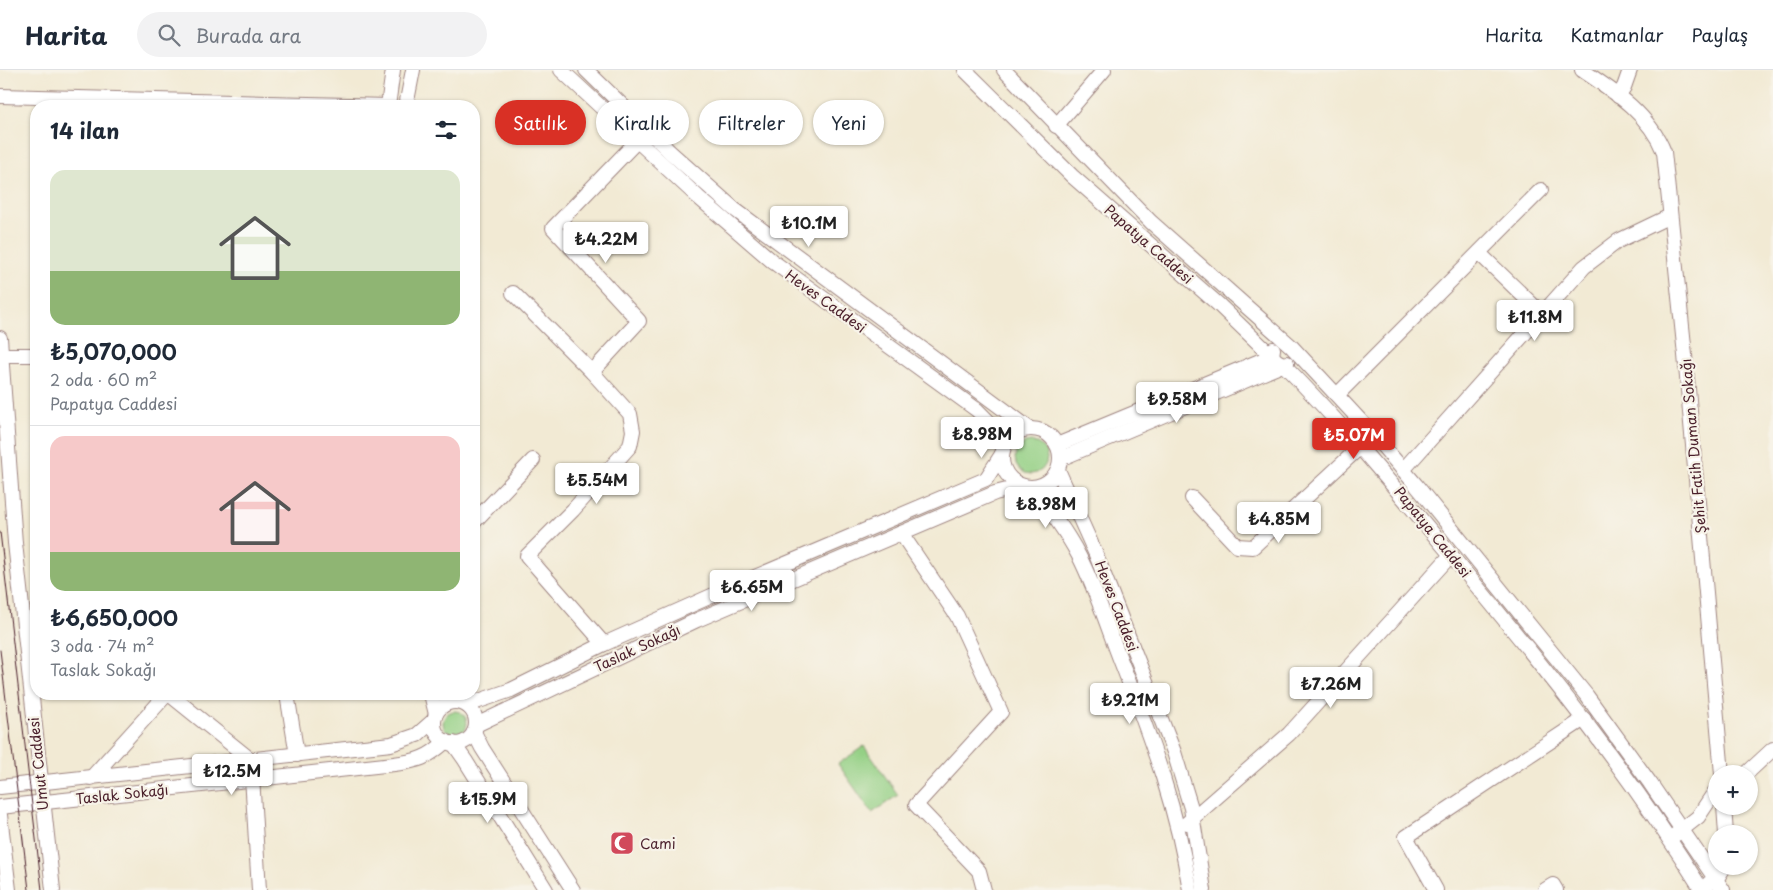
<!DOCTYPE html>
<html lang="tr">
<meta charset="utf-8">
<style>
body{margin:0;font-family:"Playpen Sans",sans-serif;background:#f2f2f3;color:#1f2937;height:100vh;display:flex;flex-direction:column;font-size:19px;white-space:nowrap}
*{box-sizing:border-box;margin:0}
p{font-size:16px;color:#747a83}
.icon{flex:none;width:28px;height:28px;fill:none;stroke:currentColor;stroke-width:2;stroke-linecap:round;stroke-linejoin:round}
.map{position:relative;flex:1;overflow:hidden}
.sheet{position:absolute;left:30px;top:30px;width:450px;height:600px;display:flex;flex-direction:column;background:#fff;border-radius:20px;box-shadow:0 1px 4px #0004}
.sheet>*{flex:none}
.banner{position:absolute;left:495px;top:30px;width:475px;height:45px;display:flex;gap:10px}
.tools{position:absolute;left:1708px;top:695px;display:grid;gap:10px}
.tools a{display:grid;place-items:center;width:50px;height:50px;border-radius:50%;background:#fff;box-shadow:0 1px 4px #0004;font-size:25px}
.price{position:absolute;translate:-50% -42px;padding:0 11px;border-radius:5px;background:#fff;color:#222;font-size:16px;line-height:32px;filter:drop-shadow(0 1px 2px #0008)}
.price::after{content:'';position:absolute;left:50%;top:30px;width:15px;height:11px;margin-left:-8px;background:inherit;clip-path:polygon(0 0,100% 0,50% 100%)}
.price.on{background:#d93025;color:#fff}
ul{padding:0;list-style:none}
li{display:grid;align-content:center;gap:10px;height:265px;padding:0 20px}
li+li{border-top:1px solid #e0e1e3}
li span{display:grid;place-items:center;height:155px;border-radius:15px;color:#555}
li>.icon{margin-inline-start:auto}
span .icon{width:90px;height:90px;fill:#fffc;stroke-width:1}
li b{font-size:21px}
h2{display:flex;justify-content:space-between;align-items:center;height:60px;padding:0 20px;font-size:21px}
.chip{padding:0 18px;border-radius:22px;background:#fff;box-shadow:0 1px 4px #0004;font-size:18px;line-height:45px}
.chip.on{background:#d93025;color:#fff}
header{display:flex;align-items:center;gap:30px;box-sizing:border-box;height:70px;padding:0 25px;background:#fff;border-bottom:1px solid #e0e1e3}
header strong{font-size:24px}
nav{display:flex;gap:28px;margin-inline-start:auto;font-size:18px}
.search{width:350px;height:45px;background:#f2f2f3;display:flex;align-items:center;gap:12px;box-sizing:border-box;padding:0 18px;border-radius:28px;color:#747a83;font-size:19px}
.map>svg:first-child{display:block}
.green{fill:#94d085;stroke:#6f7858}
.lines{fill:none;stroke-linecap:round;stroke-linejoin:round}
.minor-casing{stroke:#9e8480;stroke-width:16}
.minor{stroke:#fff;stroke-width:14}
.tram{stroke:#4a1f2b;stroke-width:1}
.labels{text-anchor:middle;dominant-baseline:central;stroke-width:4.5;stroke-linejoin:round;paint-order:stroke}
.street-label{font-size:14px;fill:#4a1f2b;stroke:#f7f3e8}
.poi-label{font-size:14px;fill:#4a1f2b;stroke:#f7f3e8;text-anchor:start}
</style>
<header>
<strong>Harita</strong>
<div class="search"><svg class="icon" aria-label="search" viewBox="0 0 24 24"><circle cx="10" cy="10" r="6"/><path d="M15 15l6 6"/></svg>Burada ara</div>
<nav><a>Harita</a><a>Katmanlar</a><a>Paylaş</a></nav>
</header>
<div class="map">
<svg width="1773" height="820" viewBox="0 0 1773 820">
<rect width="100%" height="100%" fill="#f7f3e8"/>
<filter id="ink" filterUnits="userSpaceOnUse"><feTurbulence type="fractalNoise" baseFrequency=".02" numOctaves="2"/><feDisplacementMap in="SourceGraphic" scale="10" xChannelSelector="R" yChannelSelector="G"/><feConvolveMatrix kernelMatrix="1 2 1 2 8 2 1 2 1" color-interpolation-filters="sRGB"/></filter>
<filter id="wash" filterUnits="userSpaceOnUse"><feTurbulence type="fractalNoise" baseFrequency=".0096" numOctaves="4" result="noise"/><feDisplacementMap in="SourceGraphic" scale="20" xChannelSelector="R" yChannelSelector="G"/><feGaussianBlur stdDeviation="1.12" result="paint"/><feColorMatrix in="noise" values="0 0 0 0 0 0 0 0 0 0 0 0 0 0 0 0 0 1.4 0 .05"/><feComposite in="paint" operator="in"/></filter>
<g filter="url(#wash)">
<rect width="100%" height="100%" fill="#f2ead4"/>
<g class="green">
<circle cx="1031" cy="388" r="16"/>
<circle cx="455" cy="653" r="12"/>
<polygon points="864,676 898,725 872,743 838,694"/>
</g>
</g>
<g filter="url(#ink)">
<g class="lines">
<g class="minor-casing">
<g id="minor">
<polyline points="561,0 698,127 772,191 977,340 992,355 1004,376"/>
<polyline points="586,0 670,82 734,139 1030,359"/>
<path d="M965 0 1072 106 1219 235 1277 291 1283 294C1348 360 1405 430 1465 502 1550 604 1632 707 1702 820"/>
<polyline points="1004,0 1151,152 1291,276 1370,361 1416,415 1587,626 1650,713 1723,820"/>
<path d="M1582 0C1615 22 1649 44 1664 82L1685 285 1722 704"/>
<polyline points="0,26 388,36"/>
<polyline points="1618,26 1624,17 1630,0"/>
<polyline points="388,36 393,0"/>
<polyline points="406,36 413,0"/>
<polyline points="1056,56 1104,0"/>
<polyline points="1479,183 1541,243"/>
<polyline points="513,223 592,302 630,344 633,361 630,376 573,440 527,486 604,574"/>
<polyline points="0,268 15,473 53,820"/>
<polyline points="1,285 36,285"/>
<polyline points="592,302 639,251 553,158 637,71"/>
<polyline points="1337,325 1541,120"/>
<circle cx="1031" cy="388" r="29"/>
<polyline points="1057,375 1272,286 1273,279"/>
<polyline points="1060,389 1287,293"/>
<polyline points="1058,400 1095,482 1174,682 1191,738 1204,820"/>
<polyline points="1403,400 1584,197 1618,171 1670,146"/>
<path d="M1032 417C1049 439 1066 461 1079 486 1097 521 1109 562 1124 599 1153 675 1177 738 1190 820"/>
<polyline points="1192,428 1237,476 1253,477 1361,376"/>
<polyline points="474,452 533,390"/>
<polyline points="901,463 957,546 1001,642 916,735 979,801 984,820"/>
<polyline points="169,624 251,690 259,820"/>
<polyline points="287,624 297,685"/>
<polyline points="431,624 436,644"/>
<circle cx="455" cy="653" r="21"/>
<polyline points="467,635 511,620 604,574 736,515 986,409 1002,384"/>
<polyline points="476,655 697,550 995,423 1023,416"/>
<polyline points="474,662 482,678 573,820"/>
<polyline points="453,673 465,690 546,820"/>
<polyline points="1746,704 1773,679"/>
<polyline points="91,708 167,624"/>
<polyline points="0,717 391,674 417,665 434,650"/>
<polyline points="1724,736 1726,764"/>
<path d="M0 737 394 694C418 691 428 688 446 671"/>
<polyline points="0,745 9,820"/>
<polyline points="1187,753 1289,664 1451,485"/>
<polyline points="1675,765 1698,747 1716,720"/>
<polyline points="1709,813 1716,810 1725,796"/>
<polyline points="1436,820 1406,767 1584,649"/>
<polyline points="1545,820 1553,815 1556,820"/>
</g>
</g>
<use href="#minor" class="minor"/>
<g class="tram">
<polyline points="0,462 42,820"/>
<polyline points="0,580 29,820"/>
</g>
</g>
</g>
<defs>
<g id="mosque-square" transform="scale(1.25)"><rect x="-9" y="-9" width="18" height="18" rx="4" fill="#d1495b" stroke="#f7f3e8"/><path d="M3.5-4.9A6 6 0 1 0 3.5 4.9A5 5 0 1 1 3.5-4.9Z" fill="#fff"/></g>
</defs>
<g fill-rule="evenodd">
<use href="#mosque-square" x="622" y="773"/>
</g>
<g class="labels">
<g class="street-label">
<text transform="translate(1149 174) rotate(41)">Papatya Caddesi</text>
<text transform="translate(826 231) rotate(36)">Heves Caddesi</text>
<text transform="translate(1693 376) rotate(-95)">Şehit Fatih Duman Sokağı</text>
<text transform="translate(1433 462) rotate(51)">Papatya Caddesi</text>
<text transform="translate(1117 536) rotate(69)">Heves Caddesi</text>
<text transform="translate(637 578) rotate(-25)">Taslak Sokağı</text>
<text transform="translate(38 694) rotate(-96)">Umut Caddesi</text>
<text transform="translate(122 724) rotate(-6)">Taslak Sokağı</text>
</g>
<g class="poi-label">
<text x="640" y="773">Cami</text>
</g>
</g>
</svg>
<div class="tools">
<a>+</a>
<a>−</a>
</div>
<b class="price" style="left:809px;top:178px">₺10.1M</b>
<b class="price" style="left:606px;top:194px">₺4.22M</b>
<b class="price" style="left:1535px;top:272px">₺11.8M</b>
<b class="price" style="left:1177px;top:354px">₺9.58M</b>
<b class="price" style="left:982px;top:389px">₺8.98M</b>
<b class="price on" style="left:1354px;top:390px">₺5.07M</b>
<b class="price" style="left:597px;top:435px">₺5.54M</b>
<b class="price" style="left:1046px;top:459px">₺8.98M</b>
<b class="price" style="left:1279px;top:474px">₺4.85M</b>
<b class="price" style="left:752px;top:542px">₺6.65M</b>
<b class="price" style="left:1331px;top:639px">₺7.26M</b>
<b class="price" style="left:1130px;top:655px">₺9.21M</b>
<b class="price" style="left:232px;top:726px">₺12.5M</b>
<b class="price" style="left:488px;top:754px">₺15.9M</b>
<div class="banner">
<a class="chip on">Satılık</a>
<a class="chip">Kiralık</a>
<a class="chip">Filtreler</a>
<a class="chip">Yeni</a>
</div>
<section class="sheet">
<h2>14 ilan<svg class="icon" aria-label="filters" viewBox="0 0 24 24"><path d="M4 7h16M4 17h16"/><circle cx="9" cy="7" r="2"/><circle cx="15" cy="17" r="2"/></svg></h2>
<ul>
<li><span style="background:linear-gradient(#dfe7d0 65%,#8fb573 0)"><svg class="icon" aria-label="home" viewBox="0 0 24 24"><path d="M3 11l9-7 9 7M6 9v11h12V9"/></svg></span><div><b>₺5,070,000</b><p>2 oda · 60 m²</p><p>Papatya Caddesi</p></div></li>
<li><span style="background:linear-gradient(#f6c9c9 75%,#8fb573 0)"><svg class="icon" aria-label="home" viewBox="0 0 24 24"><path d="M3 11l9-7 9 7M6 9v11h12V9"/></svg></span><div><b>₺6,650,000</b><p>3 oda · 74 m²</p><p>Taslak Sokağı</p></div></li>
</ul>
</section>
</div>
